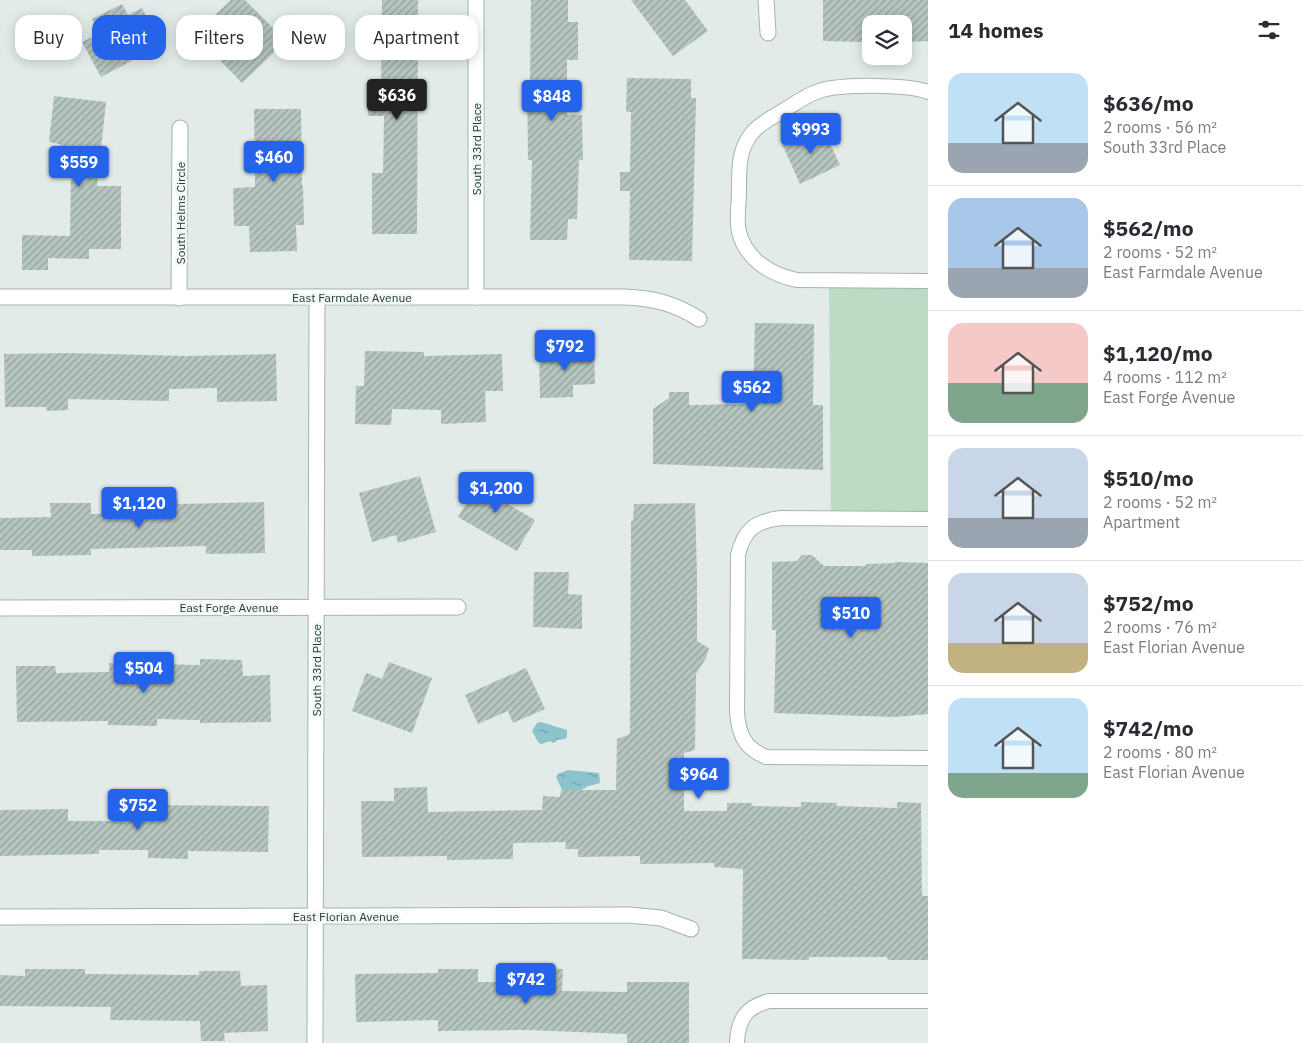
<!DOCTYPE html>
<meta charset="utf-8">
<style>
body{margin:0;font-family:"IBM Plex Sans",sans-serif;background:#f7f7f7;color:#2b2b33;height:100vh;display:flex;flex-direction:column;font-size:19px;white-space:nowrap}
*{box-sizing:border-box;margin:0}
p{font-size:16px;color:#7c7c81}
.icon{flex:none;width:28px;height:28px;fill:none;stroke:currentColor;stroke-width:2;stroke-linecap:round;stroke-linejoin:round}
.map{position:relative;flex:1;overflow:hidden}
.drawer{display:flex;flex-direction:column;background:#fff;width:375px}
.drawer>*{flex:none}
.hud{position:absolute;left:15px;top:15px;width:475px;height:45px;display:flex;gap:10px}
.fabs{position:absolute;left:862px;top:15px;display:grid;gap:10px}
.fabs a{display:grid;place-items:center;width:50px;height:50px;border-radius:10px;background:#fff;box-shadow:0 2px 12px #0003;font-size:25px}
.price{position:absolute;translate:-50% -42px;padding:0 11px;border-radius:5px;background:#2563eb;color:#fff;font-size:16px;line-height:32px;filter:drop-shadow(0 1px 2px #0008)}
.price::after{content:'';position:absolute;left:50%;top:30px;width:15px;height:11px;margin-left:-8px;background:inherit;clip-path:polygon(0 0,100% 0,50% 100%)}
.price.current{background:#222;color:#fff}
ul{padding:0;list-style:none}
li{display:flex;align-items:center;gap:15px;height:125px;padding:0 20px}
li+li{border-top:1px solid #e1e1e2}
li span{display:grid;place-items:center;flex:none;width:140px;height:100px;border-radius:15px;color:#555}
li>.icon{margin-inline-start:auto}
span .icon{width:60px;height:60px;fill:#fffc;stroke-width:1}
li b{font-size:21px}
h2{display:flex;justify-content:space-between;align-items:center;height:60px;padding:0 20px;font-size:21px}
.tag{padding:0 18px;border-radius:15px;background:#fff;box-shadow:0 2px 12px #0003;font-size:18px;line-height:45px}
.tag.current{background:#2563eb;color:#fff}
main{display:flex;flex:1;min-height:0}
.map>svg:first-child{display:block}
.green{fill:#bcdbc5}
.water{fill:url(#water-ripples)}
.building{fill:url(#building-hatch)}
.lines{fill:none;stroke-linecap:round;stroke-linejoin:round}
.service-casing{stroke:#a5b3ae;stroke-width:16}
.minor-casing{stroke:#a5b3ae;stroke-width:17}
.service{stroke:#fff;stroke-width:14}
.minor{stroke:#fff;stroke-width:15}
.labels{text-anchor:middle;dominant-baseline:central;stroke-width:5;stroke-linejoin:round;paint-order:stroke}
.street-label{font-size:12px;fill:#233b35;stroke:#f2f8f5}
</style>
<main>
<div class="map">
<svg width="928" height="1043" viewBox="0 0 928 1043">
<defs>
<pattern id="water-ripples" width="26" height="14" patternUnits="userSpaceOnUse" patternTransform="scale(1.25)"><rect width="26" height="14" fill="#8dc3cd"/><path d="M2 4q2-2 4 0t4 0M15 11q2-2 4 0t4 0" fill="none" stroke="#73a0a7"/></pattern>
<pattern id="building-hatch" width="6" height="6" patternUnits="userSpaceOnUse" patternTransform="scale(1.25)"><rect width="6" height="6" fill="#b7c6c0"/><path d="M-1 1l2-2M0 6l6-6M5 7l2-2" fill="none" stroke="#94a29d"/></pattern>
</defs>
<rect width="100%" height="100%" fill="#e2ebe7"/>
<polygon class="green" points="829,280 928,281 928,519 831,519"/>
<g class="water">
<polygon points="541,722 567,730 567,737 565,739 556,740 556,742 552,743 551,741 541,744 538,742 532,731 537,723"/>
<polygon points="568,770 599,773 600,783 589,786 576,792 563,792 556,777 558,774"/>
</g>
<g class="building">
<polygon points="231,0 245,0 286,41 242,83 212,52 219,45 202,27"/>
<polygon points="382,0 418,0 417,234 372,234 372,173 383,173 384,116 368,116 368,93 381,93"/>
<polygon points="531,0 568,0 568,22 578,22 578,60 567,60 567,115 582,115 583,160 579,160 577,219 568,219 567,240 530,240 532,160 528,160 527,82 530,82"/>
<polygon points="631,0 685,0 708,31 673,56"/>
<polygon points="823,0 928,0 928,41 904,42 904,24 863,24 863,42 823,41"/>
<polygon points="122,4 128,15 142,8 161,45 101,77 82,42 100,33 92,19"/>
<polygon points="627,78 691,79 691,98 696,98 692,261 629,260 630,191 620,191 620,172 630,172 631,112 626,112"/>
<polygon points="54,96 106,102 97,186 121,186 121,249 89,249 89,259 48,258 48,270 22,270 22,235 70,236 71,174 57,173 60,144 49,142"/>
<polygon points="254,109 301,109 302,186 303,186 304,225 296,225 297,251 250,252 249,226 234,226 233,188 255,187"/>
<polygon points="822,126 840,165 800,184 782,144"/>
<polygon points="755,323 814,324 813,405 823,405 823,470 653,464 653,409 669,398 669,392 689,392 689,405 753,404"/>
<polygon points="594,350 595,384 573,385 573,397 540,398 539,351"/>
<polygon points="365,351 424,352 424,356 502,354 503,391 485,391 486,422 441,424 441,410 392,409 391,425 355,424 356,386 364,386"/>
<polygon points="67,353 186,356 276,354 277,401 217,402 217,388 169,389 169,401 68,399 68,410 47,411 46,407 5,407 4,354"/>
<polygon points="420,476 436,532 398,543 396,535 372,542 359,493"/>
<polygon points="483,476 514,494 508,504 535,520 517,551 458,517"/>
<polygon points="143,499 178,499 178,504 264,502 265,553 206,554 206,546 91,549 91,555 32,556 32,550 0,550 0,518 51,517 50,503 91,503 91,514 143,513"/>
<polygon points="695,503 697,574 697,641 709,648 706,658 696,674 695,750 684,753 684,811 727,811 727,803 752,803 752,806 801,807 801,802 837,803 836,806 897,808 897,802 921,803 922,896 928,896 928,960 888,960 887,957 809,957 809,960 742,959 743,869 714,867 714,863 640,864 640,856 578,857 578,849 565,849 566,842 513,843 513,859 447,860 447,856 362,857 361,801 394,801 394,788 427,787 428,812 542,810 543,796 560,797 561,790 616,790 617,739 630,734 631,521 633,521 634,504"/>
<polygon points="802,555 812,555 824,566 866,566 866,564 895,563 895,562 928,563 928,714 895,717 774,713 776,630 772,630 772,562 797,561"/>
<polygon points="534,572 569,572 568,594 582,595 582,629 533,627"/>
<polygon points="200,659 242,660 243,676 270,675 271,722 200,723 200,720 157,719 157,726 108,725 108,721 17,722 16,666 55,666 56,673 109,672 109,663 200,665"/>
<polygon points="389,662 432,678 412,733 352,711 366,673 382,679"/>
<polygon points="526,668 545,709 513,723 508,711 478,724 465,695"/>
<polygon points="125,800 146,800 146,805 269,806 268,852 188,851 188,859 148,858 148,850 99,850 99,854 0,856 0,810 68,809 68,821 125,821"/>
<polygon points="528,968 563,969 562,991 627,992 627,982 689,982 689,1043 627,1043 627,1034 527,1030 438,1031 438,1020 356,1022 355,974 438,973 438,969 478,969 478,982 528,982"/>
<polygon points="25,969 85,969 85,974 199,975 199,971 240,971 241,986 267,985 268,1031 224,1033 225,1041 201,1041 200,1021 110,1020 111,1007 0,1006 0,975 25,976"/>
</g>
<g class="lines">
<g class="service-casing">
<g id="service">
<path d="M928 92C907 84 840 84 819 91 804 96 790 107 776 115 768 120 758 125 752 133 738 150 739 170 739 191 739 204 736 220 739 232 746 260 772 275 797 280L928 281"/>
<path d="M928 519 781 518C756 521 744 529 738 555L737 713C739 736 745 748 766 757L928 758"/>
<path d="M737 1043C738 1019 746 1007 769 1001H928"/>
</g>
</g>
<g class="minor-casing">
<g id="minor">
<polyline points="766,0 768,33"/>
<path d="M0 297H624C653 298 674 303 699 319"/>
<polyline points="476,297 476,0"/>
<polyline points="179,298 180,128"/>
<polyline points="0,608 458,607"/>
<polyline points="0,917 629,915 661,918 691,929"/>
<polyline points="315,1043 317,297"/>
</g>
</g>
<use href="#service" class="service"/>
<use href="#minor" class="minor"/>
</g>
<g class="labels">
<g class="street-label">
<text transform="translate(476 149) rotate(-90)">South 33rd Place</text>
<text transform="translate(180 213) rotate(-90)">South Helms Circle</text>
<text x="352" y="297">East Farmdale Avenue</text>
<text x="229" y="607">East Forge Avenue</text>
<text transform="translate(316 670) rotate(-90)">South 33rd Place</text>
<text x="346" y="916">East Florian Avenue</text>
</g>
</g>
</svg>
<div class="fabs">
<a><svg class="icon" aria-label="layers" viewBox="0 0 24 24"><path d="M12 4l9 5-9 5-9-5zM3 14l9 5 9-5"/></svg></a>
</div>
<b class="price current" style="left:397px;top:121px">$636</b>
<b class="price" style="left:552px;top:122px">$848</b>
<b class="price" style="left:811px;top:155px">$993</b>
<b class="price" style="left:274px;top:183px">$460</b>
<b class="price" style="left:79px;top:188px">$559</b>
<b class="price" style="left:565px;top:372px">$792</b>
<b class="price" style="left:752px;top:413px">$562</b>
<b class="price" style="left:496px;top:514px">$1,200</b>
<b class="price" style="left:139px;top:529px">$1,120</b>
<b class="price" style="left:851px;top:639px">$510</b>
<b class="price" style="left:144px;top:694px">$504</b>
<b class="price" style="left:699px;top:800px">$964</b>
<b class="price" style="left:138px;top:831px">$752</b>
<b class="price" style="left:526px;top:1005px">$742</b>
<div class="hud">
<a class="tag">Buy</a>
<a class="tag current">Rent</a>
<a class="tag">Filters</a>
<a class="tag">New</a>
<a class="tag">Apartment</a>
</div>
</div>
<section class="drawer">
<h2>14 homes<svg class="icon" aria-label="filters" viewBox="0 0 24 24"><path d="M4 7h16M4 17h16"/><circle cx="9" cy="7" r="2"/><circle cx="15" cy="17" r="2"/></svg></h2>
<ul>
<li><span style="background:linear-gradient(#bfe0f5 70%,#9aa5b1 0)"><svg class="icon" aria-label="home" viewBox="0 0 24 24"><path d="M3 11l9-7 9 7M6 9v11h12V9"/></svg></span><div><b>$636/mo</b><p>2 rooms · 56 m²</p><p>South 33rd Place</p></div></li>
<li><span style="background:linear-gradient(#a9c7e8 70%,#9aa5b1 0)"><svg class="icon" aria-label="home" viewBox="0 0 24 24"><path d="M3 11l9-7 9 7M6 9v11h12V9"/></svg></span><div><b>$562/mo</b><p>2 rooms · 52 m²</p><p>East Farmdale Avenue</p></div></li>
<li><span style="background:linear-gradient(#f6c9c9 60%,#7fa58c 0)"><svg class="icon" aria-label="home" viewBox="0 0 24 24"><path d="M3 11l9-7 9 7M6 9v11h12V9"/></svg></span><div><b>$1,120/mo</b><p>4 rooms · 112 m²</p><p>East Forge Avenue</p></div></li>
<li><span style="background:linear-gradient(#c9d6e8 70%,#9aa5b1 0)"><svg class="icon" aria-label="home" viewBox="0 0 24 24"><path d="M3 11l9-7 9 7M6 9v11h12V9"/></svg></span><div><b>$510/mo</b><p>2 rooms · 52 m²</p><p>Apartment</p></div></li>
<li><span style="background:linear-gradient(#c9d6e8 70%,#c2b280 0)"><svg class="icon" aria-label="home" viewBox="0 0 24 24"><path d="M3 11l9-7 9 7M6 9v11h12V9"/></svg></span><div><b>$752/mo</b><p>2 rooms · 76 m²</p><p>East Florian Avenue</p></div></li>
<li><span style="background:linear-gradient(#bfe0f5 75%,#7fa58c 0)"><svg class="icon" aria-label="home" viewBox="0 0 24 24"><path d="M3 11l9-7 9 7M6 9v11h12V9"/></svg></span><div><b>$742/mo</b><p>2 rooms · 80 m²</p><p>East Florian Avenue</p></div></li>
</ul>
</section>
</main>
